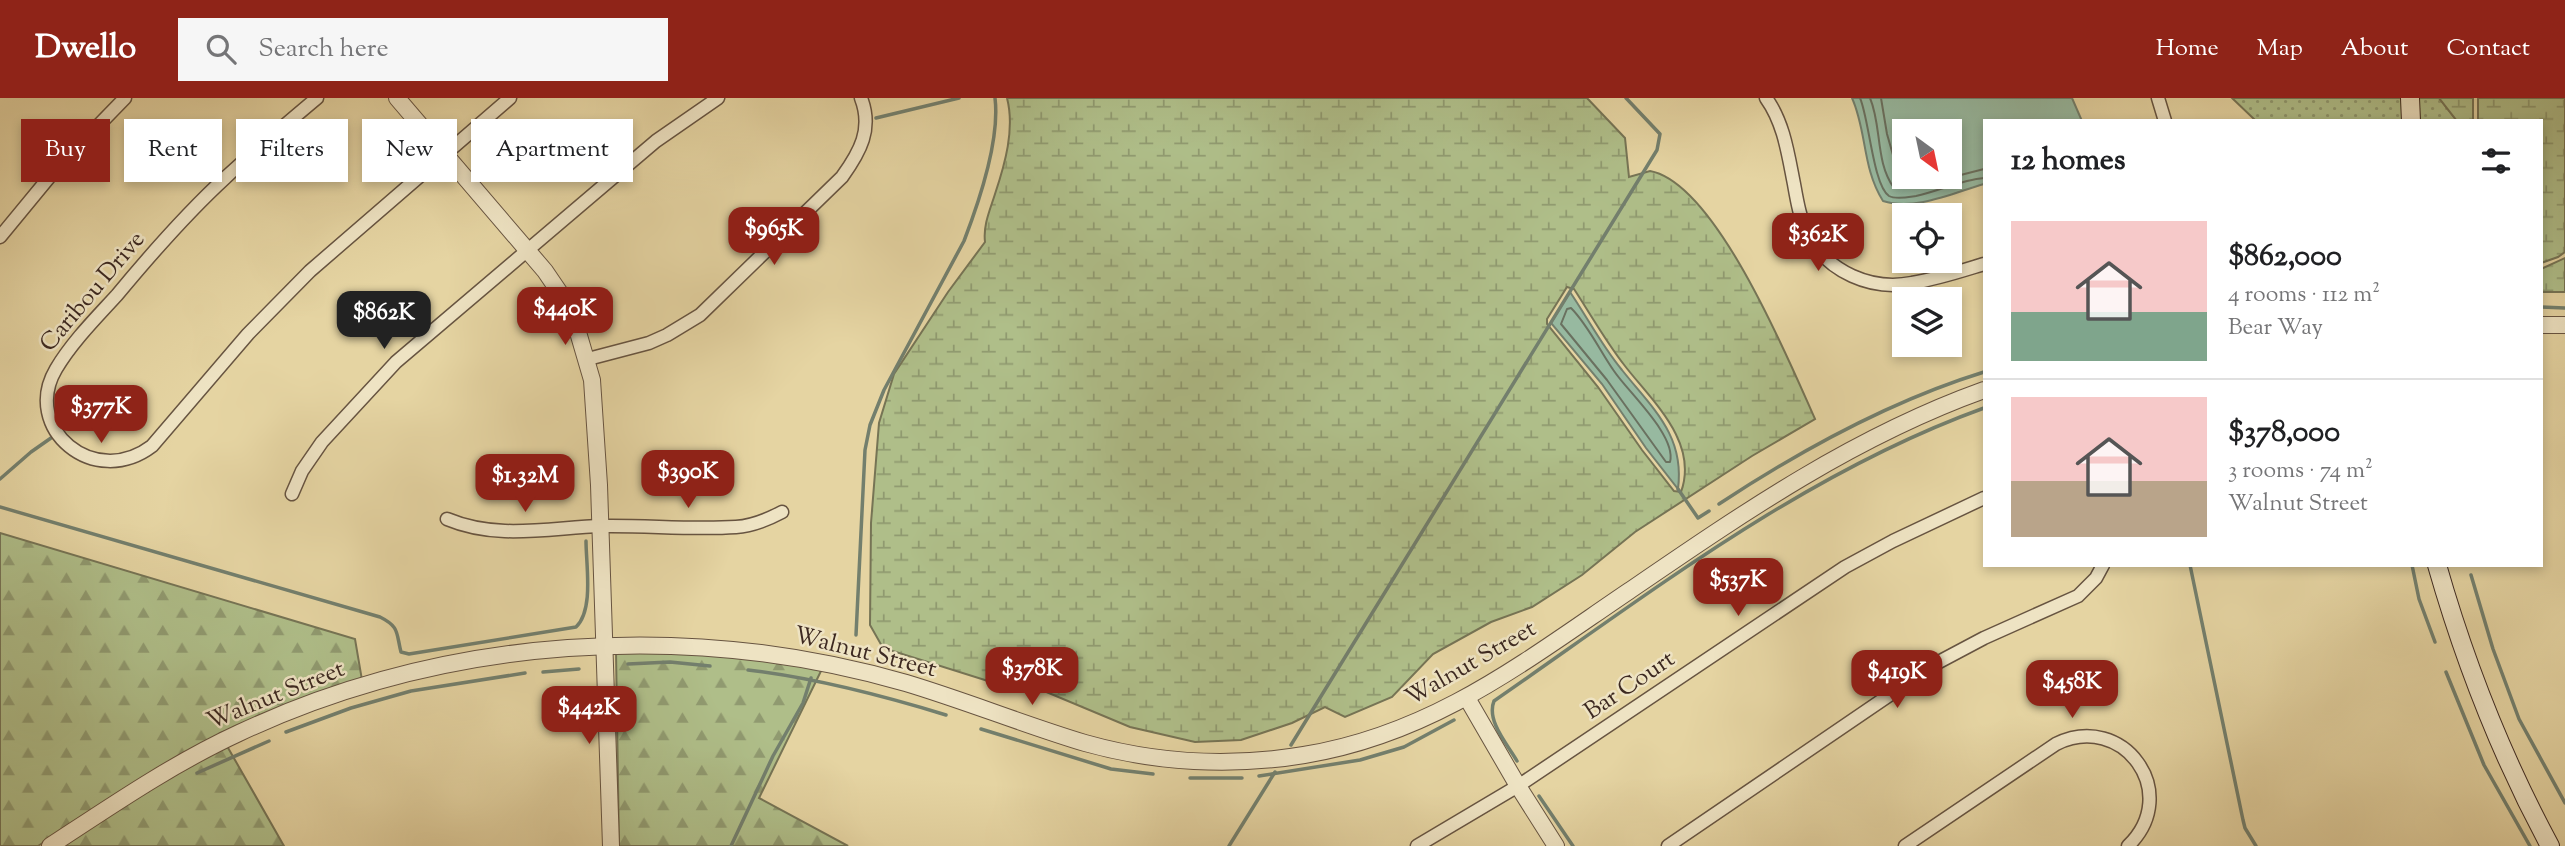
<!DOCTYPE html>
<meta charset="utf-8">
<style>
body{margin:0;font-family:"Sorts Mill Goudy",serif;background:#f6f6f6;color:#202124;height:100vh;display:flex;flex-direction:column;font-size:26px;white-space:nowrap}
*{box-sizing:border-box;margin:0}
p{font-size:23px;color:#757577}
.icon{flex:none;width:38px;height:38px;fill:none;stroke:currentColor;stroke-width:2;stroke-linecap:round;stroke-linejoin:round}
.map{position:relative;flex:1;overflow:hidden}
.panel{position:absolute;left:1983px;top:21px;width:560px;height:448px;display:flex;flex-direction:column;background:#fff;border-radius:0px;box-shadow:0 4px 10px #0003}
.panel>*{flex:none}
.guide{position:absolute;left:21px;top:21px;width:665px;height:63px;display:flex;gap:14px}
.needle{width:46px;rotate:147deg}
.tools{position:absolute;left:1892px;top:21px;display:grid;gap:14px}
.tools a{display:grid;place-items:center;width:70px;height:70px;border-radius:0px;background:#fff;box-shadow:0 4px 10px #0003;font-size:35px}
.price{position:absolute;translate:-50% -60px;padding:0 16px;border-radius:14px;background:#8f2418;color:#fff;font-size:23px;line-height:46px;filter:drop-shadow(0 2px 4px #0008)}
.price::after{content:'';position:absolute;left:50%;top:42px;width:21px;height:16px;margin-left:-10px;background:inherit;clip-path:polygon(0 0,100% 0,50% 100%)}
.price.on{background:#222;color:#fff}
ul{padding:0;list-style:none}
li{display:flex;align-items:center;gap:21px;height:175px;padding:0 28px}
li+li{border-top:2px solid #e0e0e0}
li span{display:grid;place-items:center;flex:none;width:196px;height:140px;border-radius:0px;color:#555}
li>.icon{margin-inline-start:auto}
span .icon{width:84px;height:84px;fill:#fffc;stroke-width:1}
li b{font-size:30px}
h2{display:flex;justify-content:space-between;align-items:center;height:84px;padding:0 28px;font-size:30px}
.chip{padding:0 24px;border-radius:0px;background:#fff;box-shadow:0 4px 10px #0003;font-size:24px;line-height:63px}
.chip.on{background:#8f2418;color:#fff}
header{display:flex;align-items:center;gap:42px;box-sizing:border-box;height:98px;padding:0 35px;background:#8f2418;color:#fff}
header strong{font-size:33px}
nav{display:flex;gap:38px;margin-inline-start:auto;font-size:24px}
.search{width:490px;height:63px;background:#f6f6f6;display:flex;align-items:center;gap:18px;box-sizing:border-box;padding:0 24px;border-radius:0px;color:#757577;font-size:26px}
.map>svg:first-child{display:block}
.grass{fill:url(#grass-dots);stroke:#767455;stroke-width:2}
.forest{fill:url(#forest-firs);stroke:#767455;stroke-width:2}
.wetland{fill:url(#wetland-marsh);stroke:#767455;stroke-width:2;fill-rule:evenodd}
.water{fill:#97b9a0;stroke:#737f6d;stroke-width:2;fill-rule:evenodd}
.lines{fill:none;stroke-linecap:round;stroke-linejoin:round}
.shore{stroke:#6a7160;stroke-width:2}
.stream{stroke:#737f6d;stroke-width:3.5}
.minor-casing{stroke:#675441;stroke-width:15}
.tertiary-casing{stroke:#675441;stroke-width:18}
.secondary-casing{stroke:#3d2921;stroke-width:20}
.minor{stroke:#eee3c3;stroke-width:12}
.tertiary{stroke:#eee3c3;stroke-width:16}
.secondary{stroke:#eee3c3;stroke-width:18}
.labels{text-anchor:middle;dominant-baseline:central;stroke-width:5;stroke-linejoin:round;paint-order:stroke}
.street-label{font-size:24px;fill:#3d2921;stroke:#eee3c3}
</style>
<header>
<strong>Dwello</strong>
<div class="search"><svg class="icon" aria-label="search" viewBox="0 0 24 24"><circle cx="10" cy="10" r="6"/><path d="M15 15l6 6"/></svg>Search here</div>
<nav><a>Home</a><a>Map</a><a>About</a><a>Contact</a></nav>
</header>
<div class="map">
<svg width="2565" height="748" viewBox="0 0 2565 748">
<defs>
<pattern id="grass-dots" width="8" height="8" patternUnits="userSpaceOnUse" patternTransform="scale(1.75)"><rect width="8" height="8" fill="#afbe89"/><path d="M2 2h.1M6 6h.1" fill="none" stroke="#909a70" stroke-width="1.8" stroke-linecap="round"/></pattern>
<pattern id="forest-firs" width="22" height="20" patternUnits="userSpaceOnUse" patternTransform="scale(1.75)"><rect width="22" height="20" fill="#afbe89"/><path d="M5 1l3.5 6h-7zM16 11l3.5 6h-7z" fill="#909a70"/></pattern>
<pattern id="wetland-marsh" width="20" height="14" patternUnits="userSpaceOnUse" patternTransform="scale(1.75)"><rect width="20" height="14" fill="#afbe89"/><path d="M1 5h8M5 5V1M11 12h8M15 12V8" fill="none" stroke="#909a70"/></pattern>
</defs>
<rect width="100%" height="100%" fill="#e5d4a2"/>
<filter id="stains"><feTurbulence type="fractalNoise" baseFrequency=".00286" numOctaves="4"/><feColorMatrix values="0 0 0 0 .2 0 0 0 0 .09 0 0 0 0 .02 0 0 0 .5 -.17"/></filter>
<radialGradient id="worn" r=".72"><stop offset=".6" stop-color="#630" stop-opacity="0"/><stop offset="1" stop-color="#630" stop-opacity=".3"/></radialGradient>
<g class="grass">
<polygon points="2232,0 2405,0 2405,23 2256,23"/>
<polygon points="2416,0 2439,0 2457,23 2417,23"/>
</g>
<g class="forest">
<polygon points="0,435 355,541 362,582 220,635 221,637 153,673 38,748 0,748"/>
<polygon points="616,553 740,558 822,571 759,700 848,748 619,748"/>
<polygon points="227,648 284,748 61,748 160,684"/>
</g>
<g class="wetland">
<path d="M1007 0H1587L1625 40 1629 79 1650 73C1716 85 1789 263 1815 321L1752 358 1635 434 1582 477 1532 509 1491 524 1433 556 1392 599 1345 619 1325 609 1292 625 1241 642 1195 644 1130 629 1044 593 988 583 883 550 870 527 871 425 879 325 894 276 948 194 985 144C983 127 990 112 995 96 1005 66 1015 31 1007 0ZM1567 189 1574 191C1591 217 1606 244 1625 268 1652 303 1699 344 1681 394L1674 393 1642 352 1598 289 1547 226V221Z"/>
<polygon points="2439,0 2473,0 2473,23 2457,23"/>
<polygon points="2478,0 2565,0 2565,154 2558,159 2541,165 2541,23 2478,23"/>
<polygon points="2565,160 2565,194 2541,194 2541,171"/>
</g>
<g class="water">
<path d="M1852 0H2072L2082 23H1984V86C1953 95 1915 113 1883 103 1862 70 1867 33 1852 0ZM1904 33H1950V79H1904Z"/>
<path d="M1570 194C1587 219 1602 248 1622 272 1652 310 1685 337 1678 391L1646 350 1602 286 1551 225Z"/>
</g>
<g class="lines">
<g class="shore">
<path d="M1860 0C1869 20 1873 87 1889 98 1896 102 1909 99 1916 98 1939 93 1961 82 1984 80"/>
<path d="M1870 0C1882 28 1875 64 1894 90L1914 89 1984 71"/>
<polyline points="1881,0 1887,36 1899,78 1902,80 1913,79"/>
<path d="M1571 210C1588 227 1600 253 1614 273 1628 294 1677 338 1670 364H1666L1607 282 1561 226 1567 211Z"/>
</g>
<g class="stream">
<polyline points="876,20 959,0"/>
<polyline points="2541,209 2565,210"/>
<polyline points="0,381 31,354 51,340"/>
<polyline points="1678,391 1698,420 1709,413"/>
<path d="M1719 406C1801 352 1890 303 1984 274"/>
<path d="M0 409 380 519C400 529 396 535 401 554L409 556 576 529C594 512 586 467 586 443"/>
<polyline points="2190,467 2243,722 2245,730 2256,748"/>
<polyline points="2412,467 2419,501 2435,544"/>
<polyline points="2471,477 2493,551 2519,621 2565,705"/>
<path d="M856 537 865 352 870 327 884 292 964 143C979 104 1000 41 995 0"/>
<polyline points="628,566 670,564 710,568"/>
<path d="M748 572C816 580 881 597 946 617"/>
<polyline points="543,574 579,571"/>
<polyline points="2446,574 2484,667 2530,748"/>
<polyline points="981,631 1111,671 1153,676"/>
<polyline points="286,634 351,610 411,593 525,575"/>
<polyline points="1291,647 1657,52 1660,36 1626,0"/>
<path d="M1517 663C1508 647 1486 623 1494 603 1650 495 1804 375 1984 310"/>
<polyline points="197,675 269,643"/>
<polyline points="1259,678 1360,662 1404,649 1454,622"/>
<polyline points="1190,680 1242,680"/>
<polyline points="1539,698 1573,748"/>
<polyline points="731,748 773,658 803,605 811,580"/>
<polyline points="1229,748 1275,674"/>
</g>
<g class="minor-casing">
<g id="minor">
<path d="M317 0C286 26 255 52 225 80 186 116 151 156 117 197 96 220 72 244 56 271 21 330 94 392 152 348L248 236 310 173 510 0"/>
<path d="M1766 0C1784 25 1788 56 1794 86 1797 103 1800 121 1808 137 1828 174 1871 193 1912 185 1937 181 1961 173 1984 166"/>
<polyline points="2158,0 2165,23"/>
<polyline points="0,139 56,71 125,0"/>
<path d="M588 261 649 245 667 237 700 217 842 79C860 54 873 31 861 0"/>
<polyline points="292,396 302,373 322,344 396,264 656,43 718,0"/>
<path d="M447 421C497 442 548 430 601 428 646 427 691 432 736 429 752 428 767 422 782 414"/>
<polyline points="1417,748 1518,688 1845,469 1893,443 1984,400"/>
<polyline points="1668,748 1935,566 1984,540 2078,498 2096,480 2103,467"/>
<path d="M1905 748 2056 646C2123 613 2183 695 2128 748"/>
</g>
</g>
<g class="tertiary-casing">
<g id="tertiary">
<polyline points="397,0 545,173 562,198 575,224 592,282 599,387 611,748"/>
<polyline points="2541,227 2565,227"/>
<polyline points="1467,600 1518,688 1556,748"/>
<path d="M50 748C111 708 172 666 239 635 446 538 687 522 906 585 966 603 1025 627 1085 645 1156 665 1232 669 1304 657 1433 636 1524 564 1629 493 1743 415 1853 339 1984 292"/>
</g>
</g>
<g class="secondary-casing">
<g id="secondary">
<polyline points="2410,0 2411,23"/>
<path d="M2437 467C2465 565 2502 659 2550 748"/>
</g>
</g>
<use href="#minor" class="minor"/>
<use href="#tertiary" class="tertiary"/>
<use href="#secondary" class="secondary"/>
</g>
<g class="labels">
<g class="street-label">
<text transform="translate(93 194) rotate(-50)">Caribou Drive</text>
<text transform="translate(865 555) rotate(14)">Walnut Street</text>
<text transform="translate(1471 566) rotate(-30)">Walnut Street</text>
<text transform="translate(1630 588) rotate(-34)">Bar Court</text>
<text transform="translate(276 598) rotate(-22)">Walnut Street</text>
</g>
</g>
<rect width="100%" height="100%" filter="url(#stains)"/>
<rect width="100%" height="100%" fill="url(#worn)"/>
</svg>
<div class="tools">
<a><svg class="needle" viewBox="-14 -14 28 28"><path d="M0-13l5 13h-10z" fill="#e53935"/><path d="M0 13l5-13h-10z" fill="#757577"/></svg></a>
<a><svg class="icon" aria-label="locate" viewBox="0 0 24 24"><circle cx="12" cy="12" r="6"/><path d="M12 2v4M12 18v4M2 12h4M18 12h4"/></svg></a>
<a><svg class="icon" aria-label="layers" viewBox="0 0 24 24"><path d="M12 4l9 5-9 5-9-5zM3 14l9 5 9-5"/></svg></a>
</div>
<b class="price" style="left:774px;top:169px">$965K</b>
<b class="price" style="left:1818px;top:175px">$362K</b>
<b class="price" style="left:565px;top:249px">$440K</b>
<b class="price on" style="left:384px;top:253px">$862K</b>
<b class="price" style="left:101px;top:347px">$377K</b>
<b class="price" style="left:688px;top:412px">$390K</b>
<b class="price" style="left:525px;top:416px">$1.32M</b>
<b class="price" style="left:1738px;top:520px">$537K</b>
<b class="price" style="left:1032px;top:609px">$378K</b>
<b class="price" style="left:1897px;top:612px">$419K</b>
<b class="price" style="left:2072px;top:622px">$458K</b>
<b class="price" style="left:589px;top:648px">$442K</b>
<div class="guide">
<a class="chip on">Buy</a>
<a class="chip">Rent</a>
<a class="chip">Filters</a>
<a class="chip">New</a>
<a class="chip">Apartment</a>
</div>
<section class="panel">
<h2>12 homes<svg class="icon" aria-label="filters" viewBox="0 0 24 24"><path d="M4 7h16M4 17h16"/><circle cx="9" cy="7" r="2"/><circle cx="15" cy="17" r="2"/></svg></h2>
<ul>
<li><span style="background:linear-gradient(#f6c9c9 65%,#7fa58c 0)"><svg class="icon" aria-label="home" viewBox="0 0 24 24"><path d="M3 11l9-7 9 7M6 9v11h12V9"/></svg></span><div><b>$862,000</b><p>4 rooms · 112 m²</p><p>Bear Way</p></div></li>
<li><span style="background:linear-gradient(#f6c9c9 60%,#b9a48a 0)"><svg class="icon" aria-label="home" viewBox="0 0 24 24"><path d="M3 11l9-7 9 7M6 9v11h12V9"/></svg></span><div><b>$378,000</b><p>3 rooms · 74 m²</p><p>Walnut Street</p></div></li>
</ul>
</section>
</div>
